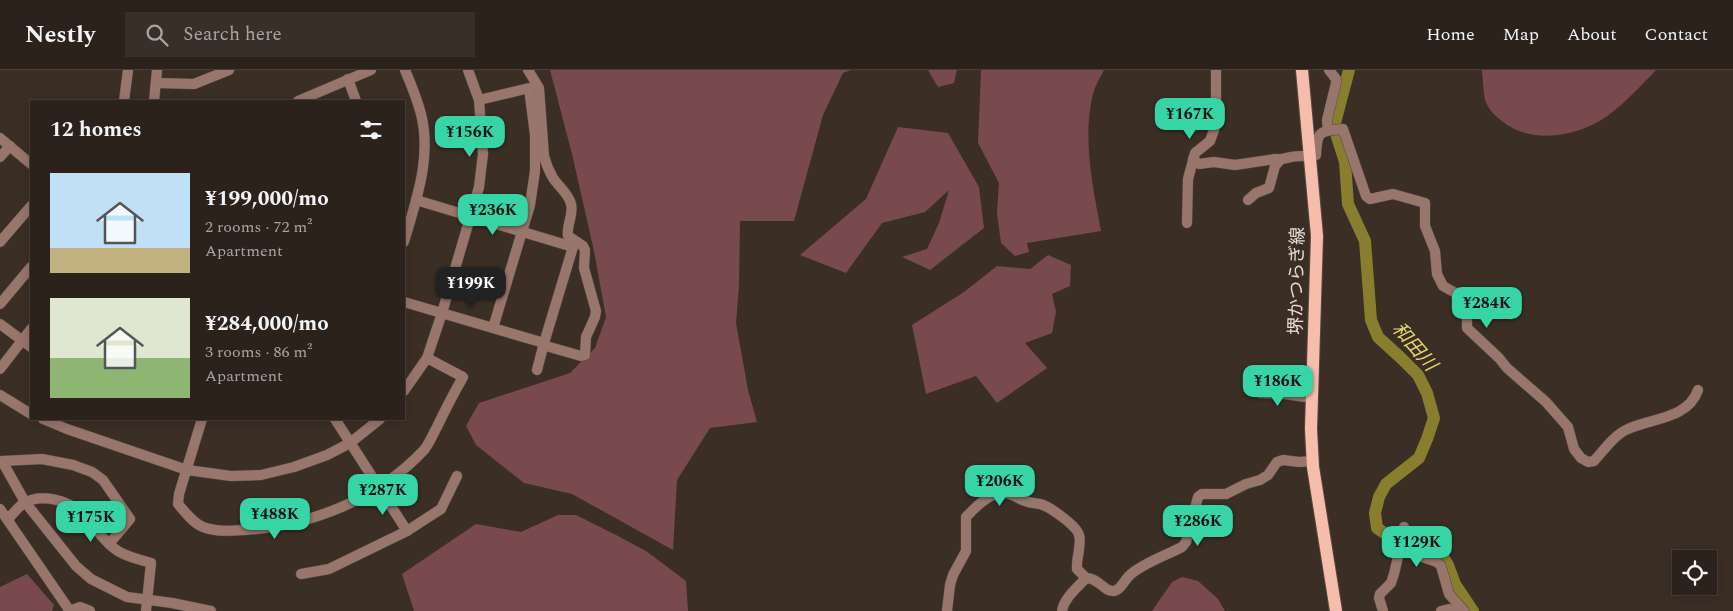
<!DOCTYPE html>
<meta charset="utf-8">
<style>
body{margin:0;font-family:Spectral,"Noto Sans JP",serif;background:#382f29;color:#f1f3f6;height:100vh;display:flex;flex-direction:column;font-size:19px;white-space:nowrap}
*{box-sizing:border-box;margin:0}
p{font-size:16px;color:#a6a4a3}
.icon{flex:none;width:28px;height:28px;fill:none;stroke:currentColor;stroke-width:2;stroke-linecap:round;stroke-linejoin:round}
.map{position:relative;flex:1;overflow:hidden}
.panel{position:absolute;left:30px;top:30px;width:375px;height:320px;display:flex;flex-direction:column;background:#2c221c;border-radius:0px;box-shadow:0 2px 12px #0003,0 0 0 1px #483f3b}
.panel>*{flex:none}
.controls{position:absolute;left:1672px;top:480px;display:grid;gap:10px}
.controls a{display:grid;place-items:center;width:45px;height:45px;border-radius:0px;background:#2c221c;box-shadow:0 2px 12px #0003,0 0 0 1px #483f3b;font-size:25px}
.price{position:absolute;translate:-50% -42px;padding:0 11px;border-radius:10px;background:#37d4a6;color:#111;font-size:16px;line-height:32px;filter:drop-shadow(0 1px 2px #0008)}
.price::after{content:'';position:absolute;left:50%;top:30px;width:15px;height:11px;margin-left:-8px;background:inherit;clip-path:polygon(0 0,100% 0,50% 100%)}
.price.active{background:#222;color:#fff}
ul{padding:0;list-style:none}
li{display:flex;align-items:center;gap:15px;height:125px;padding:0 20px}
li span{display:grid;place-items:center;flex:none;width:140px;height:100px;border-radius:0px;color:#555}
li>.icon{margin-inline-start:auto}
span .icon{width:60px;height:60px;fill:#fffc;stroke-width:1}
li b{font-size:21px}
h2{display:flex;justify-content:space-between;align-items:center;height:60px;padding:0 20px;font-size:21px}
header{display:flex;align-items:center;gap:30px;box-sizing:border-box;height:70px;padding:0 25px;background:#2c221c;border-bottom:1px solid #483f3b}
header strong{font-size:24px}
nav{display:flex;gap:28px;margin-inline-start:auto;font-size:18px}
.search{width:350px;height:45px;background:#382f29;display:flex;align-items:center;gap:12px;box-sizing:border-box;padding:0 18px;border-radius:0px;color:#a6a4a3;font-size:19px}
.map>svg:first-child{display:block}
.green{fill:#784a4e}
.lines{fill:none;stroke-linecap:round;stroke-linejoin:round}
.river{stroke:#887e2d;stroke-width:12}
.minor-casing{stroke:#564a41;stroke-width:11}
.major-casing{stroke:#564a41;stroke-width:14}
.minor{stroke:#98766c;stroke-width:10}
.major{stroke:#f6bdad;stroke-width:12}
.labels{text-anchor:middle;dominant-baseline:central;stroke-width:4.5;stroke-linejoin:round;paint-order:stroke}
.street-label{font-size:18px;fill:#e6ddd7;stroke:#3b2e25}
.water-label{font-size:19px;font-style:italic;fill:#e5d769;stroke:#3b2e25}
</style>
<header>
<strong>Nestly</strong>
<div class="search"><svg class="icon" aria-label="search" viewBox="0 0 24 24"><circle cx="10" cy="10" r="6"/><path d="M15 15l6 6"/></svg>Search here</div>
<nav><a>Home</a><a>Map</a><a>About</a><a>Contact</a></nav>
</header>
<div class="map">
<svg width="1733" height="541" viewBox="0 0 1733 541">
<rect width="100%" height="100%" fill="#3b2e25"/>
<g class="green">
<polygon points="550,0 851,0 843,3 823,45 794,151 740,151 739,216 736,253 748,320 757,352 710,358 677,410 673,480 572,424 524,413 476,375 466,356 479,333 570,303 595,278 606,247 594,181 572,84"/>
<polygon points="928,0 957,0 954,13 938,17"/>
<path d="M981 0H1104C1100 8 1095 16 1093 24 1082 68 1093 118 1101 161L1027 173 1029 182 1015 186 1001 173 997 143 999 113 978 73Z"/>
<path d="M1482 0H1656C1640 17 1613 46 1592 55 1564 68 1527 72 1502 51 1495 46 1488 39 1485 30 1483 21 1483 10 1482 0Z"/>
<polygon points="898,57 948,63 979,117 984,158 930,200 902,187 927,179 939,153 949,120 925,142 882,153 846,203 800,185 866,129"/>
<polygon points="1048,185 1071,195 1070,216 1052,224 1056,242 1052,263 1025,273 1047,298 997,333 976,306 926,324 912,255 964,222 997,196 1030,199"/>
<polygon points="558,445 576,445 616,465 646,481 686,511 688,541 414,541 402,504 476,454 521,462"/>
<polygon points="27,504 54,535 52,541 0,541 0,517"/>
<polygon points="1182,507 1198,511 1218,529 1225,541 1152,541 1172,512"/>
</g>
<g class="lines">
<polyline class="river" points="1349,0 1335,53 1337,67 1345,92 1348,134 1365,171 1371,250 1378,267 1402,289 1418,305 1427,323 1434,348 1427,369 1419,388 1386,414 1379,427 1375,443 1377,458 1393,469 1441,484 1448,495 1455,514 1473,541"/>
<g class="minor-casing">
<g id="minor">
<path d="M528 0 539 18 544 86C546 94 549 101 553 108 559 117 569 124 571 134 574 144 566 156 568 166L583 176 585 180 584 198 596 241 595 247 586 267 585 285 581 286 546 276 544 273 537 300"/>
<polyline points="348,9 356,31"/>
<polyline points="157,13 194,14 229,0"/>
<polyline points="479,30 529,18 535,65 535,101 530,135 493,258"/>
<polyline points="124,31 128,0"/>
<polyline points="154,31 157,0"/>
<polyline points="298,31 371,0"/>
<polyline points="1328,60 1327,50 1336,13 1336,9 1329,0"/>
<polyline points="0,68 31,94"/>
<polyline points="0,87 10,76"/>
<path d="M1193 89 1199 94 1214 92 1235 95 1275 89C1281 90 1285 88 1291 87 1300 85 1308 87 1316 85 1317 61 1319 61 1343 59L1366 126 1370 129 1393 124 1425 133V156L1435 181 1437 204 1443 216 1459 225 1464 230 1467 238V258L1499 288 1507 298 1546 332 1568 357 1574 379 1581 388 1588 392 1594 391C1604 380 1614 365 1628 359 1652 348 1688 349 1698 320"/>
<polyline points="1248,130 1256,123 1269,118 1275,96 1280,90"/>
<polyline points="1187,153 1188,109 1195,83 1210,71 1214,60 1216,46 1216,0"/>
<polyline points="0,172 31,136"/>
<path d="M404 172C416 130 432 88 421 44 417 29 411 14 405 0"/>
<polyline points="404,232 544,273 573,177 416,130"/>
<polyline points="0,234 31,197"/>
<polyline points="0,254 31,277"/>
<polyline points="0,299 31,259"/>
<polyline points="1255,320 1260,323 1285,324 1312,328"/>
<polyline points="404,321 427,288 442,243 479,117 483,84 479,30 468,0"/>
<polyline points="0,325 31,344"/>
<polyline points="43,349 67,359 187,400 231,406 261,405 294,397 327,385 350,373 380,349"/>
<path d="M202 349 179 424 178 434C185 442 193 453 203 457 216 462 231 461 244 460 311 456 378 429 424 380 429 374 433 364 437 357 445 340 454 323 463 307L427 288"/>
<polyline points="335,349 407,461"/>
<polyline points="0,439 70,541"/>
<path d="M8 449C13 444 18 437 24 433 41 423 68 430 81 443 94 454 101 469 115 479 125 487 139 489 151 493L146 541"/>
<polyline points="1404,457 1396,478 1437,492 1441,496 1449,524 1464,541"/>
<polyline points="109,474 130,449 103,410 92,402 73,395 42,389 2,391 25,432 76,496 91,509 127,527 172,533 211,541"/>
<polyline points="301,504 329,499 407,461 427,448 441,439 457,406"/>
<polyline points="70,541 80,537 90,541"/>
<path d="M947 541 950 515 953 505 966 481V447C976 437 988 423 1004 423 1012 423 1018 429 1025 431 1030 433 1035 433 1040 434 1049 436 1077 456 1079 465 1082 475 1076 488 1077 499L1086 508"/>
<path d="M1062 541C1064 528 1077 518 1086 508 1099 508 1104 522 1114 521 1121 520 1125 509 1130 505 1143 493 1167 485 1182 477L1186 472 1198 427 1202 424H1226L1246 414 1260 410 1268 405 1277 392 1283 390 1299 392 1313 391"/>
<polyline points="1383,541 1379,528 1380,524 1391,513 1394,504 1400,478"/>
<polyline points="1441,541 1449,539 1453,541"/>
</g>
</g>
<g class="major-casing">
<polyline id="major" points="1302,0 1317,166 1311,359 1313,397 1336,541"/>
</g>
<use href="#minor" class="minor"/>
<use href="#major" class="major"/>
</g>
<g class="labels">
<g class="street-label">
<text transform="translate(1297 211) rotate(-89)">堺かつらぎ線</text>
</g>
<g class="water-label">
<text transform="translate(1414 277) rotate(49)">和田川</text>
</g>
</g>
</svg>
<div class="controls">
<a><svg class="icon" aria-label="locate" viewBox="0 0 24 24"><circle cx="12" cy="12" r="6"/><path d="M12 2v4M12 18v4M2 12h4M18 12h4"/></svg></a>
</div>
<b class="price" style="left:1190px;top:70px">¥167K</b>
<b class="price" style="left:470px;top:88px">¥156K</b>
<b class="price" style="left:493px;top:166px">¥236K</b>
<b class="price active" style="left:471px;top:239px">¥199K</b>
<b class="price" style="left:1487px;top:259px">¥284K</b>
<b class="price" style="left:1278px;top:337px">¥186K</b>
<b class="price" style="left:1000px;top:437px">¥206K</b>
<b class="price" style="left:383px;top:446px">¥287K</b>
<b class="price" style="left:275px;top:470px">¥488K</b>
<b class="price" style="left:91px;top:473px">¥175K</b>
<b class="price" style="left:1198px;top:477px">¥286K</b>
<b class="price" style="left:1417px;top:498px">¥129K</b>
<section class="panel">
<h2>12 homes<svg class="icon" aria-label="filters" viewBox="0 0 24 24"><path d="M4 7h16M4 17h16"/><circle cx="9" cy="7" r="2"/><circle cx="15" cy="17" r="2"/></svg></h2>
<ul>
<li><span style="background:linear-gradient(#bfe0f5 75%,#c2b280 0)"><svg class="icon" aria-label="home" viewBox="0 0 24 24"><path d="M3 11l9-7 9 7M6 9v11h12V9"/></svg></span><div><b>¥199,000/mo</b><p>2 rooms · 72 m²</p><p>Apartment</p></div></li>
<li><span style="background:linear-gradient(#dfe7d0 60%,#8fb573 0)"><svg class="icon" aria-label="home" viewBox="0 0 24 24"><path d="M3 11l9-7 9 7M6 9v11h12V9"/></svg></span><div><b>¥284,000/mo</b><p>3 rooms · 86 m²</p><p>Apartment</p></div></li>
</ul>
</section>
</div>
